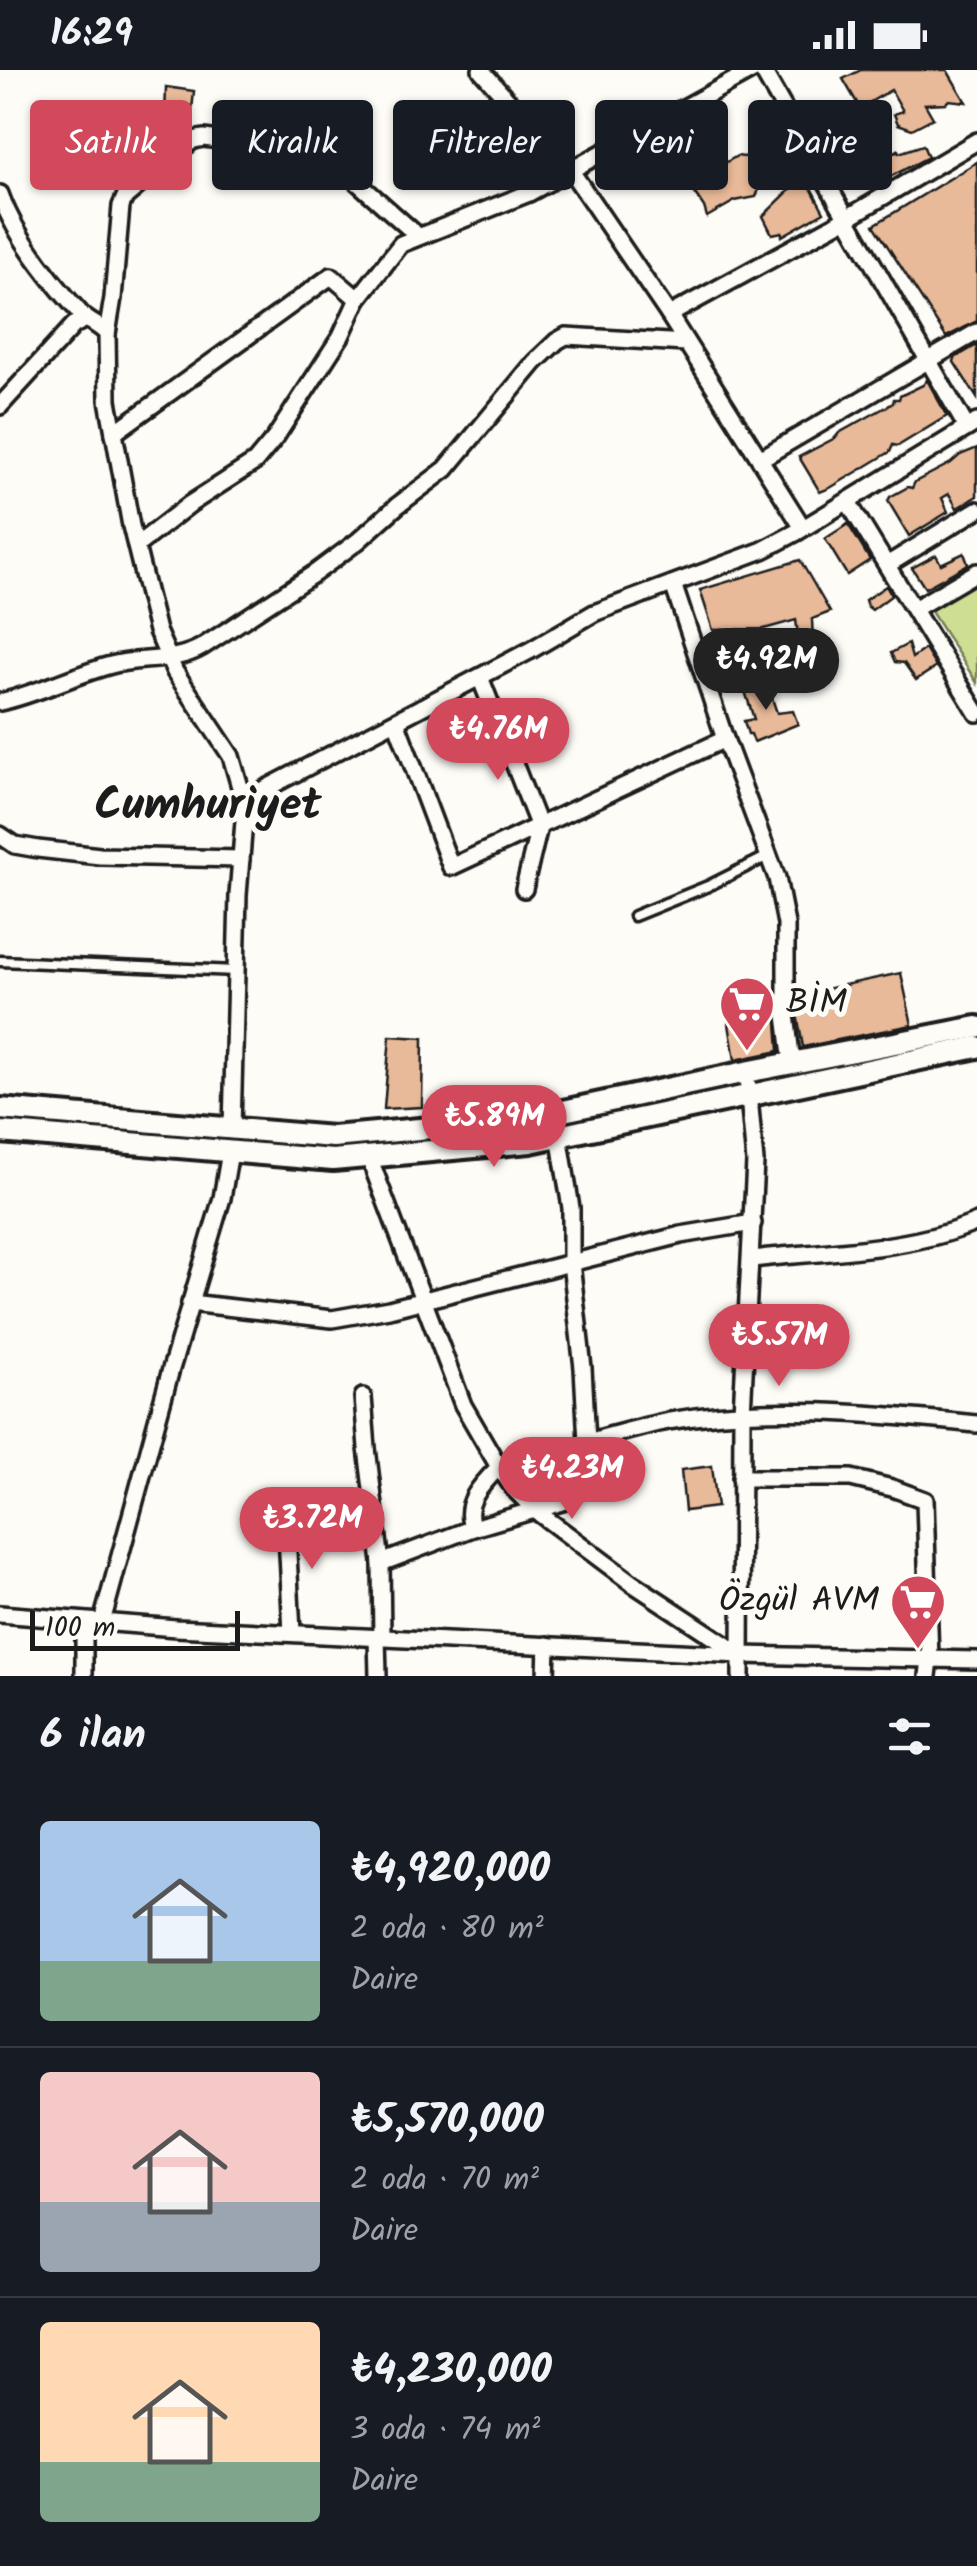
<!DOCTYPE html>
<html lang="tr">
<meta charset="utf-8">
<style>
body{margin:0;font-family:Kalam,sans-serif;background:#20242c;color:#f1f3f6;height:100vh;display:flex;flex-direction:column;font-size:38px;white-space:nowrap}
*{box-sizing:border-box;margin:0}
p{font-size:32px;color:#9ea1a6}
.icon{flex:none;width:55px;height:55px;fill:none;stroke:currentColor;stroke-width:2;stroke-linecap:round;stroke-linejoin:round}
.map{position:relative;height:1606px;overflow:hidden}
.drawer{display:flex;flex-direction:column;background:#171b24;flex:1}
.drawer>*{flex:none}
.guide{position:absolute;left:30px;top:30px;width:918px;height:90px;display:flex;gap:20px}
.scale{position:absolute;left:30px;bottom:25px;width:210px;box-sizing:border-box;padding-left:10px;border:5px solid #1c1c1c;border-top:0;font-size:28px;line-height:35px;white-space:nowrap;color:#1c1c1c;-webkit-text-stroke:8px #fdfcf7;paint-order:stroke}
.price{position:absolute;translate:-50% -85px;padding:0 22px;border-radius:35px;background:#d1495b;color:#fff;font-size:32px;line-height:65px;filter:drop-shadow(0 2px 5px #0008)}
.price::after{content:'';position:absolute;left:50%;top:60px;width:30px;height:22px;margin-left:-15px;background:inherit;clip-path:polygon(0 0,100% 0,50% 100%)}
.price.selected{background:#222;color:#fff}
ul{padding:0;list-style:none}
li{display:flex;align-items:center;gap:30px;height:250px;padding:0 40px}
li+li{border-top:2px solid #363941}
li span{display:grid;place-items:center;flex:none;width:280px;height:200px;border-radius:10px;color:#555}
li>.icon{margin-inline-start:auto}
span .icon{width:120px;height:120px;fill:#fffc;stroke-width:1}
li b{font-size:42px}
h2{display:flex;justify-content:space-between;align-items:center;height:120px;padding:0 40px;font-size:42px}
.chip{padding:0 35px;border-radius:10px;background:#171b24;box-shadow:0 2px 8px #0004;font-size:35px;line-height:90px}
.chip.selected{background:#d1495b;color:#fff}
.status{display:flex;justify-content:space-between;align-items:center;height:70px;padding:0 50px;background:#171b24;direction:ltr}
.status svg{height:28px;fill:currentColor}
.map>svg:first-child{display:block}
.green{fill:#cede92;stroke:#757d57;stroke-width:2.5}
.building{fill:#e9ba99;stroke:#1c1c1c;stroke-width:2.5}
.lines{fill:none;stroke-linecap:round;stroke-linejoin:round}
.lane-casing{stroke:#1c1c1c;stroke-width:15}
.street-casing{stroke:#1c1c1c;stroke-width:22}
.secondary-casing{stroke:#1c1c1c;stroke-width:28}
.lane{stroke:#fdfcf7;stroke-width:8}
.street{stroke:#fdfcf7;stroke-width:15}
.secondary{stroke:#fdfcf7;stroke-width:20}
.labels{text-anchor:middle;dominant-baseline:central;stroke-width:10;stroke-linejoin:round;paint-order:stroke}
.poi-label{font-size:35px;fill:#1c1c1c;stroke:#fdfcf7;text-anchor:start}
.district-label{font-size:45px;font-weight:bold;fill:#1c1c1c;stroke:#fdfcf7}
</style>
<div class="status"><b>16:29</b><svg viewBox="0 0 49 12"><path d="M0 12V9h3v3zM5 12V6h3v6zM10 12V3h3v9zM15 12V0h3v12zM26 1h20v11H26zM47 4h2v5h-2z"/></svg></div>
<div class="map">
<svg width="977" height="1606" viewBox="0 0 977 1606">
<rect width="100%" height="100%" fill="#fdfcf7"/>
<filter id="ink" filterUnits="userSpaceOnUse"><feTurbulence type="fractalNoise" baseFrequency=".01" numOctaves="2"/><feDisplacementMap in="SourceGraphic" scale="20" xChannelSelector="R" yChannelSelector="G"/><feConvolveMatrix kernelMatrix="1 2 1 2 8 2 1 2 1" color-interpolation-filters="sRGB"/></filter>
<g filter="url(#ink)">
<polygon class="green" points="977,511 977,613 930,540"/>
<g class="building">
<polygon points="861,0 947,0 966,32 949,30 946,33 925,34 933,48 912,59 898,54 894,44 903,41 891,20 860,38 843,9"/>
<polygon points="166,17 194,21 191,50 165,48"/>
<polygon points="778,59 789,74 790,79 824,142 782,166 782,162 772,164 763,146 795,115 760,117 756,127 735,131 707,147 704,137 692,119 692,113 724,98 725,93 737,86 744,87 762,78 761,66"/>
<polygon points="923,75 928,87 880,112 873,109 879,92 898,80 899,83"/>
<polygon points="977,92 977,251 946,267 874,155"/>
<polygon points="977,275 977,328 954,292 955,288"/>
<polygon points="927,310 947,346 898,376 893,375 890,382 830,418 820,422 799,387 835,368 839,363 893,333 894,329 899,329 900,326 923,315"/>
<polygon points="977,378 977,426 957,438 949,424 942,428 948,442 909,466 888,431 890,427 908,417 912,418 915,412 951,393 960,385"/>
<polygon points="848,454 870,490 847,505 825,469"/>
<polygon points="964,483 968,494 925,518 912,498 936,485 941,494"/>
<polygon points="800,490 830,542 812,549 813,573 810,573 810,579 800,580 796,550 764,559 713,560 700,520"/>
<polygon points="886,516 892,525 872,540 867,536 865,530"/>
<polygon points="908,574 912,588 925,579 936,597 916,610 904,593 895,592 891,583"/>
<polygon points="765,608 777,643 793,641 798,654 754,672 751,664 748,664 744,651 754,649 744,618 752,617 751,611"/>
<polygon points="901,903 912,955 803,977 797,944 797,925"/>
<polygon points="775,921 779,981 735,990 725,930"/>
<polygon points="390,966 423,968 422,1037 384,1039"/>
<polygon points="712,1396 717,1437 685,1441 681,1400"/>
</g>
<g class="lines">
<g class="lane-casing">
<g id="lane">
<polyline points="634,846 708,816 770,785"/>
<polyline points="0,891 236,901"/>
</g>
</g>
<g class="street-casing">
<g id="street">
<polyline points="481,0 571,101 669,245 803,458"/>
<polyline points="762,0 967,358"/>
<path d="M0 124C15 167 51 211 82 245 90 253 100 255 107 264L108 330 114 363 131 456 157 561 175 602 231 686 240 717 244 751 238 825 232 1059"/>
<polyline points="669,245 847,148 977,71"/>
<polyline points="107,264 113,228 121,136 125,127 193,70 204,68 303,81 325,87 339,96 418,166"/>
<polyline points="0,336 74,255 86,249"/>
<polyline points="114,363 331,206 358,229 401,174 529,123 753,0"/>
<polyline points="760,389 977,262"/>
<polyline points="848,432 977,643"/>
<polyline points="136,476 190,434 255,392 275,368 341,266 358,229"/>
<polyline points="887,495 977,440"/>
<polyline points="673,514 725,669 777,808 786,854 786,945 792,993"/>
<polyline points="914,539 977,502"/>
<polyline points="480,607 539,757 524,819"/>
<path d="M0 632C38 624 73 605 111 595 140 587 175 593 202 577L315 503 358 471 397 436 446 399 535 292 557 271 566 266 686 273"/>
<polyline points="396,651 451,797 725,669"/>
<polyline points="242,731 531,580 594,543 763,480 797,462 977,352"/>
<polyline points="0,765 15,775 38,779 100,786 241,789"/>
<polyline points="369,1087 463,1335 499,1397 514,1419 536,1441 632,1513 738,1583"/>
<path d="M751 1189C824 1181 909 1181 977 1152"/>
<polyline points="190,1233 332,1249 389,1239 681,1165 753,1153"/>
<polyline points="363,1327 367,1378 381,1493 382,1567"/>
<path d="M587 1372C614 1365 642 1356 669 1351 771 1333 875 1344 977 1354"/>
<polyline points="741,1408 851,1408 892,1418 925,1430 930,1589 928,1606"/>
<polyline points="286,1444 292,1563"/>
<path d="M473 1458C461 1434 483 1413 499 1397"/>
<polyline points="381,1493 473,1458 566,1431 578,1420 587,1372 583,1298 571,1193 571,1138 559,1065"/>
<polyline points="0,1544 176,1558 741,1585 977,1590"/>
<polyline points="102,1552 171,1299 222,1128 230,1082"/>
<polyline points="377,1567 378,1606"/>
<polyline points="84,1606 84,1551"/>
<polyline points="546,1606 547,1575"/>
<polyline points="741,1606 742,1343 755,1092 748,1016"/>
</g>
</g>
<g class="secondary-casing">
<g id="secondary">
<polyline points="0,1039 333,1067 526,1049 746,1002 977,957"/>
<polyline points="0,1062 333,1090 530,1072 977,977"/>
</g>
</g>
<use href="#lane" class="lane"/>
<use href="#street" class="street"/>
<use href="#secondary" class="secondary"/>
</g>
</g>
<defs>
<g id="supermarket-pin" transform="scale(2.875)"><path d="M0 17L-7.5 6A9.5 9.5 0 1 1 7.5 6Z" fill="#d1495b" stroke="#fdfcf7"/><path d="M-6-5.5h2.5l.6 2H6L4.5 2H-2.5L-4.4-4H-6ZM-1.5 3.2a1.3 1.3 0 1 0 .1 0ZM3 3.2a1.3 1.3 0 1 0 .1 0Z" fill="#fff"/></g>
</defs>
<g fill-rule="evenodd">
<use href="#supermarket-pin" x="747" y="934"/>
<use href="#supermarket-pin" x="918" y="1532"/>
</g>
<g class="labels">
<g class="poi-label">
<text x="786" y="934">BİM</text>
<text x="879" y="1532" text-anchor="end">Özgül AVM</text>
</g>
<g class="district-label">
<text x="208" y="737">Cumhuriyet</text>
</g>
</g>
</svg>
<div class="scale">100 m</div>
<b class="price selected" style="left:766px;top:643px">₺4.92M</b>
<b class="price" style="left:498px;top:713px">₺4.76M</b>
<b class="price" style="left:494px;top:1100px">₺5.89M</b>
<b class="price" style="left:779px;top:1319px">₺5.57M</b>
<b class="price" style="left:572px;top:1452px">₺4.23M</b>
<b class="price" style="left:312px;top:1502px">₺3.72M</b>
<div class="guide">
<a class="chip selected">Satılık</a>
<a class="chip">Kiralık</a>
<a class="chip">Filtreler</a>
<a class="chip">Yeni</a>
<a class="chip">Daire</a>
</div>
</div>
<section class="drawer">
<h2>6 ilan<svg class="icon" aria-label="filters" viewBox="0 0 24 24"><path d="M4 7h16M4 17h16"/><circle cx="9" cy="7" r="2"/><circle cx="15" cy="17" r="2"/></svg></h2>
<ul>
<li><span style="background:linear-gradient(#a9c7e8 70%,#7fa58c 0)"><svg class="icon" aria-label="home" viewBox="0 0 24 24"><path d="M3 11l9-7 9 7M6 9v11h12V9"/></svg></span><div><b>₺4,920,000</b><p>2 oda · 80 m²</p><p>Daire</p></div></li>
<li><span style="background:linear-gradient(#f6c9c9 65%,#9aa5b1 0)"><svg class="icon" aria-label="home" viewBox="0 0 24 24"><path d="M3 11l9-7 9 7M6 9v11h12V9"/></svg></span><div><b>₺5,570,000</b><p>2 oda · 70 m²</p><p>Daire</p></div></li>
<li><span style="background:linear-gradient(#ffd9b3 70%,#7fa58c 0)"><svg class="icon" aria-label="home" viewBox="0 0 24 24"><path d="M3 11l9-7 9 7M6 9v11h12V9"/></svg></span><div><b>₺4,230,000</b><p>3 oda · 74 m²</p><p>Daire</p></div></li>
</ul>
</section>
